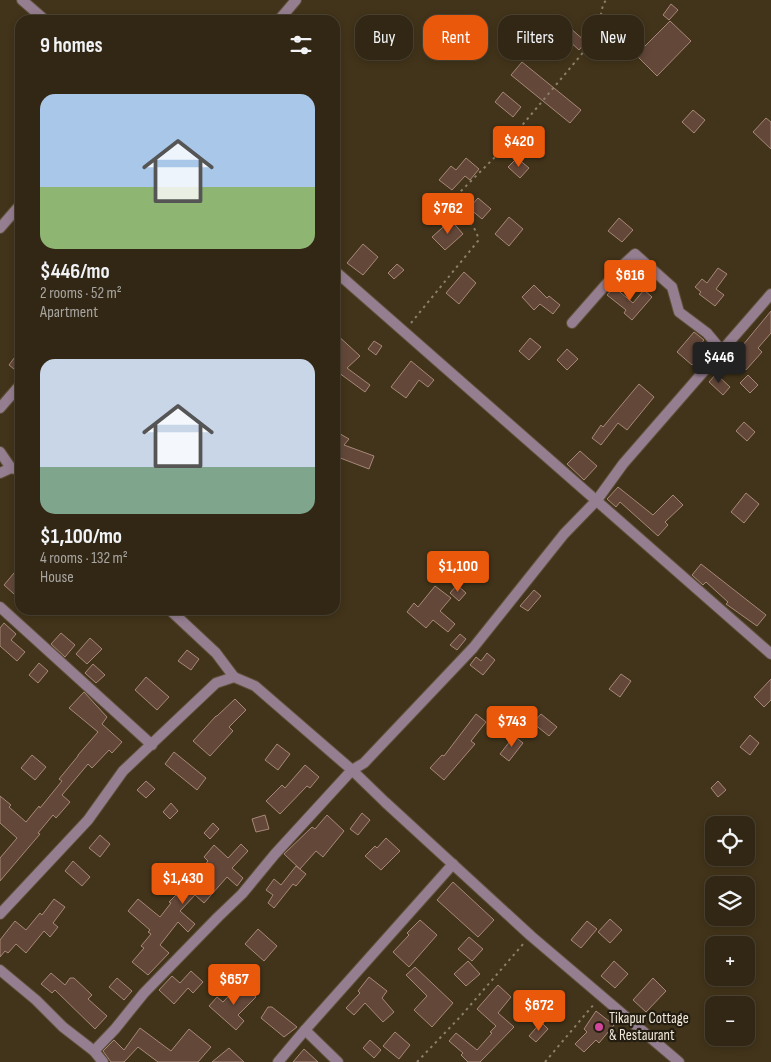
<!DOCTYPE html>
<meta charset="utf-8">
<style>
body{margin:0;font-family:"Sofia Sans Condensed",sans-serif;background:#3d3322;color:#f1f3f6;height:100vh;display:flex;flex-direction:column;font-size:19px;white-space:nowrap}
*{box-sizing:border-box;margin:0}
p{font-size:16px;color:#a8a5a0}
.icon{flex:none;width:28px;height:28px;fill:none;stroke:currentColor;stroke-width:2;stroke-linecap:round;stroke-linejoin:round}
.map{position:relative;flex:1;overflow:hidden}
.panel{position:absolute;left:15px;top:15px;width:325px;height:600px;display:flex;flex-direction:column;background:#322714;border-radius:15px;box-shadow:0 2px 8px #0003,0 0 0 1px #4d4434}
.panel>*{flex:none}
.banner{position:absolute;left:355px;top:15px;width:340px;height:45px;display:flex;gap:10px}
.fabs{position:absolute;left:705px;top:816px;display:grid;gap:10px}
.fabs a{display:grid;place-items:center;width:50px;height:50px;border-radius:10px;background:#322714;box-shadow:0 2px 8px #0003,0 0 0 1px #4d4434;font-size:25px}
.price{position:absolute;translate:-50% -42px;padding:0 11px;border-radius:5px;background:#ea580c;color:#fff;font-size:16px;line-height:32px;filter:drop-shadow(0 1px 2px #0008)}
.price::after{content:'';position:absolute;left:50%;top:30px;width:15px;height:11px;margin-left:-8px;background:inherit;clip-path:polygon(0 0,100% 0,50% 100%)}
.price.on{background:#222;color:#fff}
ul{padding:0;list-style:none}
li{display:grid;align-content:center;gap:10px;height:265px;padding:0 25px}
li span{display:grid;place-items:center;height:155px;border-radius:15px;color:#555}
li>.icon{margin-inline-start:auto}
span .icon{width:90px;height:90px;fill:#fffc;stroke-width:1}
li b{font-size:21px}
h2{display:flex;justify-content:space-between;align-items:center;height:60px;padding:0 25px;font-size:21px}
.pill{padding:0 18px;border-radius:15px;background:#322714;box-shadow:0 2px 8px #0003,0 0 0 1px #4d4434;font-size:18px;line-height:45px}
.pill.on{background:#ea580c;color:#fff}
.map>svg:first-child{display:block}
.building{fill:#634739;stroke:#a78878}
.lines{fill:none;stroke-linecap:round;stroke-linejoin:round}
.street-casing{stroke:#5e5139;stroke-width:12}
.path{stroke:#8c806b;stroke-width:2;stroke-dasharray:2.5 4;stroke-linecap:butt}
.street{stroke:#957e90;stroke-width:10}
.hotel-dot{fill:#d1479c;stroke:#231d11;stroke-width:2}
.labels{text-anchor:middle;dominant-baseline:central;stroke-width:4.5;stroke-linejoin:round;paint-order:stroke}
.poi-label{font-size:15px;fill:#f1e8d9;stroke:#231d11;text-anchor:start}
</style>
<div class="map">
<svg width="771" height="1062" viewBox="0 0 771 1062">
<rect width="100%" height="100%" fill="#42341a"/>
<g class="building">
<polygon points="671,4 678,10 669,20 663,15"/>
<polygon points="560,19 586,42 579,50 568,40 565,44 549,31"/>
<polygon points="670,21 691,41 657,76 636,55"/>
<polygon points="522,62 581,110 570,123 511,75"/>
<polygon points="503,92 521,107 513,117 495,102"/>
<polygon points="693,110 705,120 694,133 682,122"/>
<polygon points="766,118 771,122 771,149 753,132"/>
<polygon points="466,158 479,169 470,180 465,176 452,190 439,180 451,166 456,170"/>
<polygon points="517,158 529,168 520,178 508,167"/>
<polygon points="478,198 491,209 482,219 469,208"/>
<polygon points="509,217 523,229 509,246 495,234"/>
<polygon points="619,218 633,230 622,242 608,231"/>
<polygon points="451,220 463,234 445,250 432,237"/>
<polygon points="363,244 378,257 363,275 347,263"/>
<polygon points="397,264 404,270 394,279 388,273"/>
<polygon points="718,268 727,274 716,289 724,295 715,306 699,294 701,292 695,287 702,279 707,283"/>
<polygon points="464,272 476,283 459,304 446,293"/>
<polygon points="534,285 547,298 549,296 560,305 553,314 540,304 534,310 522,297"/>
<polygon points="614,287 633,303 644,290 652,297 632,320 624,313 626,310 607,295"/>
<polygon points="771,311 771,333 758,348 762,352 746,370 733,357"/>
<polygon points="694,332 704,340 695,351 701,356 692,365 677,352"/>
<polygon points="335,333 360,356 347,368 370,385 365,392 335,370"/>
<polygon points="530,338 541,347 529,360 519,351"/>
<polygon points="374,341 382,346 376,355 368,349"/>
<polygon points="567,349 578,359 567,370 557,360"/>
<polygon points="20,350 20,374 9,365"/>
<polygon points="411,361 434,380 428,387 419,380 406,398 391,387"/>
<polygon points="716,374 730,387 723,395 709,382"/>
<polygon points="748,375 758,385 750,393 740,383"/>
<polygon points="639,384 654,397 627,430 618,423 601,445 592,438 601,425 603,427"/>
<polygon points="744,422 755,432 747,441 736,431"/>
<polygon points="335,431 349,439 344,445 374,456 369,469 335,456"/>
<polygon points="580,451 597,466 584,480 567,464"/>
<polygon points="618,487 653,515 673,495 683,505 665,522 668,525 658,536 620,502 616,507 607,499"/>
<polygon points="746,493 759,504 744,523 731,512"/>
<polygon points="701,564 766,615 757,626 726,604 728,602 706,582 703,585 692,575"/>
<polygon points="14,573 20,579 20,586 14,594 4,585"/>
<polygon points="457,585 466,593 459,601 450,593"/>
<polygon points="435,586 451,598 440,611 455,624 448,632 433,620 426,628 407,612 414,603 418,607"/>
<polygon points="534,590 541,596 528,611 520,606"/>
<polygon points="4,623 16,634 11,640 25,652 17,661 0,646 0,628"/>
<polygon points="61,633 75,645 65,657 51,644"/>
<polygon points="460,634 466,639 457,650 450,645"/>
<polygon points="90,638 102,649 87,664 76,654"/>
<polygon points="187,650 199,659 191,670 178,661"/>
<polygon points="487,653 495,660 483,675 470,665 476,657 481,661"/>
<polygon points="39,663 48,671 38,683 29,675"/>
<polygon points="93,664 105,675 96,683 85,673"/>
<polygon points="621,674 631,681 620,697 609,689"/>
<polygon points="146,677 169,697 157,710 135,690"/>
<polygon points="771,679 771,700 764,707 754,697"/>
<polygon points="84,692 107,717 102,724 122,742 112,753 109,750 92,768 88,764 62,795 70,802 56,818 53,815 38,833 40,834 0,881 0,858 17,838 0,823 0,796 11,805 9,807 26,822 39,806 40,808 62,781 59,779 78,756 78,755 98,732 69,708"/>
<polygon points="235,699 246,710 229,727 233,731 210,756 193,741 216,716 217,716"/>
<polygon points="476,714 486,722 471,741 475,744 444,780 430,768 442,755 444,756"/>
<polygon points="541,714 557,727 549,736 533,723"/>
<polygon points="750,735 759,743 750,755 740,747"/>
<polygon points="514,736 523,743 509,761 500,754"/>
<polygon points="277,744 290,754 278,770 265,760"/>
<polygon points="174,752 206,778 197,790 165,764"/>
<polygon points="32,755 46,767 35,780 21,768"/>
<polygon points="305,765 319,777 310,788 307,786 280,814 266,801 282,785 285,788"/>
<polygon points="146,781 155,789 146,798 137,790"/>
<polygon points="718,781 726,790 718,797 711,788"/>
<polygon points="171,803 178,811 170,819 163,812"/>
<polygon points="362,813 370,820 358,835 350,829"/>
<polygon points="265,815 269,829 256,832 252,819"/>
<polygon points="327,815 344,831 323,857 316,851 300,869 284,854 312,827 315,829"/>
<polygon points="213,823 219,829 210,839 204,833"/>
<polygon points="100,835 110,844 100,857 89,848"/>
<polygon points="386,838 400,851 381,870 365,856 375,846 377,848"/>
<polygon points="241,844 248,851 232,868 243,878 237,886 227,877 204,903 195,895 180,911 195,924 188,932 178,922 160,945 169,953 148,975 132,962 144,948 141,946 151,934 148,932 150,930 128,911 138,899 160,917 171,903 169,902 176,895 179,897 208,861 204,857 214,845 228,858"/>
<polygon points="73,861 90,877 82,886 65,871"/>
<polygon points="296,866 306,874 296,886 293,884 274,908 268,903 273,895 266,890 274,879 281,885"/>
<polygon points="453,882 494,920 478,937 437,900"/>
<polygon points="54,899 65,907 53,923 58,927 50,937 44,931 26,953 16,944 8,953 5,951 0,957 0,940 15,921 26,930 40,913 42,915"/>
<polygon points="610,919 622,930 610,943 598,932"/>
<polygon points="420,920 437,935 409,967 393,952 409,935 407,933"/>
<polygon points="587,921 597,929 581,948 571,940"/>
<polygon points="258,929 277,946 264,961 245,944"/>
<polygon points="469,937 483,949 472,961 458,949"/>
<polygon points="468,961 480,974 466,986 454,974"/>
<polygon points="614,961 628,974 615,988 601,976"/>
<polygon points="415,967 453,1003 432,1027 414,1010 427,996 406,975"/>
<polygon points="191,971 203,982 193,993 188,988 174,1004 159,990 172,976 180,983"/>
<polygon points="51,973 65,985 70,978 74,978 92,995 88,999 107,1016 95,1029 55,990 52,993 41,984"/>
<polygon points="369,977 387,991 382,998 394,1012 383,1022 365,1003 354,1015 346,1008 360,993 358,991"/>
<polygon points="117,978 132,991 124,1000 109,987"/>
<polygon points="653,978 666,991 646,1012 633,1000"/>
<polygon points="241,983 256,997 238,1015 244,1021 236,1030 209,1006 217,997 223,1002"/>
<polygon points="498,985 511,997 498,1013 514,1027 480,1062 468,1062 461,1055 463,1053 449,1041 456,1033 477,1050 492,1033 490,1032 496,1026 477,1009"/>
<polygon points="268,1007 272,1007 297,1027 284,1037 261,1018"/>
<polygon points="596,1011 614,1025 599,1043 596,1040 584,1052 575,1044 587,1032 584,1029"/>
<polygon points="541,1022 548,1029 536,1042 529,1036"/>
<polygon points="140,1028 171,1051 189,1029 211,1047 198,1062 158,1062 138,1047 124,1062 111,1062 103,1051 114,1040 124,1050"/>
<polygon points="395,1032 410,1045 399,1059 383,1046"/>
<polygon points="370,1040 381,1050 374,1058 363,1048"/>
<polygon points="229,1048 244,1062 212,1062"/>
<polygon points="304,1049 318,1062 293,1062"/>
</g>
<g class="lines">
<g class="street-casing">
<g id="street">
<polyline points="22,0 45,20"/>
<polyline points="279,20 296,0"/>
<polyline points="0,228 20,205"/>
<polyline points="335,271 771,654"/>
<polyline points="572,323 623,265 635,254 672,287 679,312 707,333 722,351"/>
<polyline points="0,408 20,385"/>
<polyline points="0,452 11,468"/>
<polyline points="0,473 11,468 20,470"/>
<polyline points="0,607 152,745"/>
<polyline points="170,610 216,653 234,677"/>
<polyline points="0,914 88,820 123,771 216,683 234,677 255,686 352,770 364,763 473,648 564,534 597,500 623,464 771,294"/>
<polyline points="0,970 36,1000 63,1027 94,1051 103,1062"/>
<polyline points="94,1051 115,1029 144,993 218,917 242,894 275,854 352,770 385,802 531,936 679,1062"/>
<polyline points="278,1062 305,1030"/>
<polyline points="338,1062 305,1030 453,864"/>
</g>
</g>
<g class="path">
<path d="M411 323 478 241C479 227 460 214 451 203L461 191 499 153 596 37 603 5 606 0"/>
<polyline points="417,1062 461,1016 524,943"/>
<polyline points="545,1062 595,1003"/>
</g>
<use href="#street" class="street"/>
</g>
<circle class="hotel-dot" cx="599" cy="1027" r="5"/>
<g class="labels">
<g class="poi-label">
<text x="609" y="1018">Tikapur Cottage<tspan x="609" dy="17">&amp; Restaurant</tspan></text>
</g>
</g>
</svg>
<div class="fabs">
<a><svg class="icon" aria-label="locate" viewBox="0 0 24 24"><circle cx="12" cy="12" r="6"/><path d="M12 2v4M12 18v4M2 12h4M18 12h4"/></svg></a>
<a><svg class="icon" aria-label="layers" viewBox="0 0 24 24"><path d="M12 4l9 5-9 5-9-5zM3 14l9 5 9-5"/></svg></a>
<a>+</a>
<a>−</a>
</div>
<b class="price" style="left:519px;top:168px">$420</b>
<b class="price" style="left:448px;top:235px">$762</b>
<b class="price" style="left:630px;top:302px">$616</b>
<b class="price on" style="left:719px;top:384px">$446</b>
<b class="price" style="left:458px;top:593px">$1,100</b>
<b class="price" style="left:512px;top:748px">$743</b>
<b class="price" style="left:183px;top:905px">$1,430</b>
<b class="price" style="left:234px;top:1006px">$657</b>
<b class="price" style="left:539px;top:1032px">$672</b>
<div class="banner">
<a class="pill">Buy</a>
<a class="pill on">Rent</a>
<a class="pill">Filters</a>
<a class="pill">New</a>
</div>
<section class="panel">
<h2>9 homes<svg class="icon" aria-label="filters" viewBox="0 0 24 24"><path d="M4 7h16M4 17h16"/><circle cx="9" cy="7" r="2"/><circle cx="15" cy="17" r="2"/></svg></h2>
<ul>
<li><span style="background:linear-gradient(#a9c7e8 60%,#8fb573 0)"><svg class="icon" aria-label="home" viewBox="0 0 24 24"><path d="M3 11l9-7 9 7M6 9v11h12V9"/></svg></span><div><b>$446/mo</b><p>2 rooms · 52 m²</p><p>Apartment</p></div></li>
<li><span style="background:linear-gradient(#c9d6e8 70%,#7fa58c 0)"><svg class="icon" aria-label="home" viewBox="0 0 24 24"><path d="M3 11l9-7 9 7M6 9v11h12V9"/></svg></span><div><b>$1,100/mo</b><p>4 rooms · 132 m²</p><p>House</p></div></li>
</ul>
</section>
</div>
